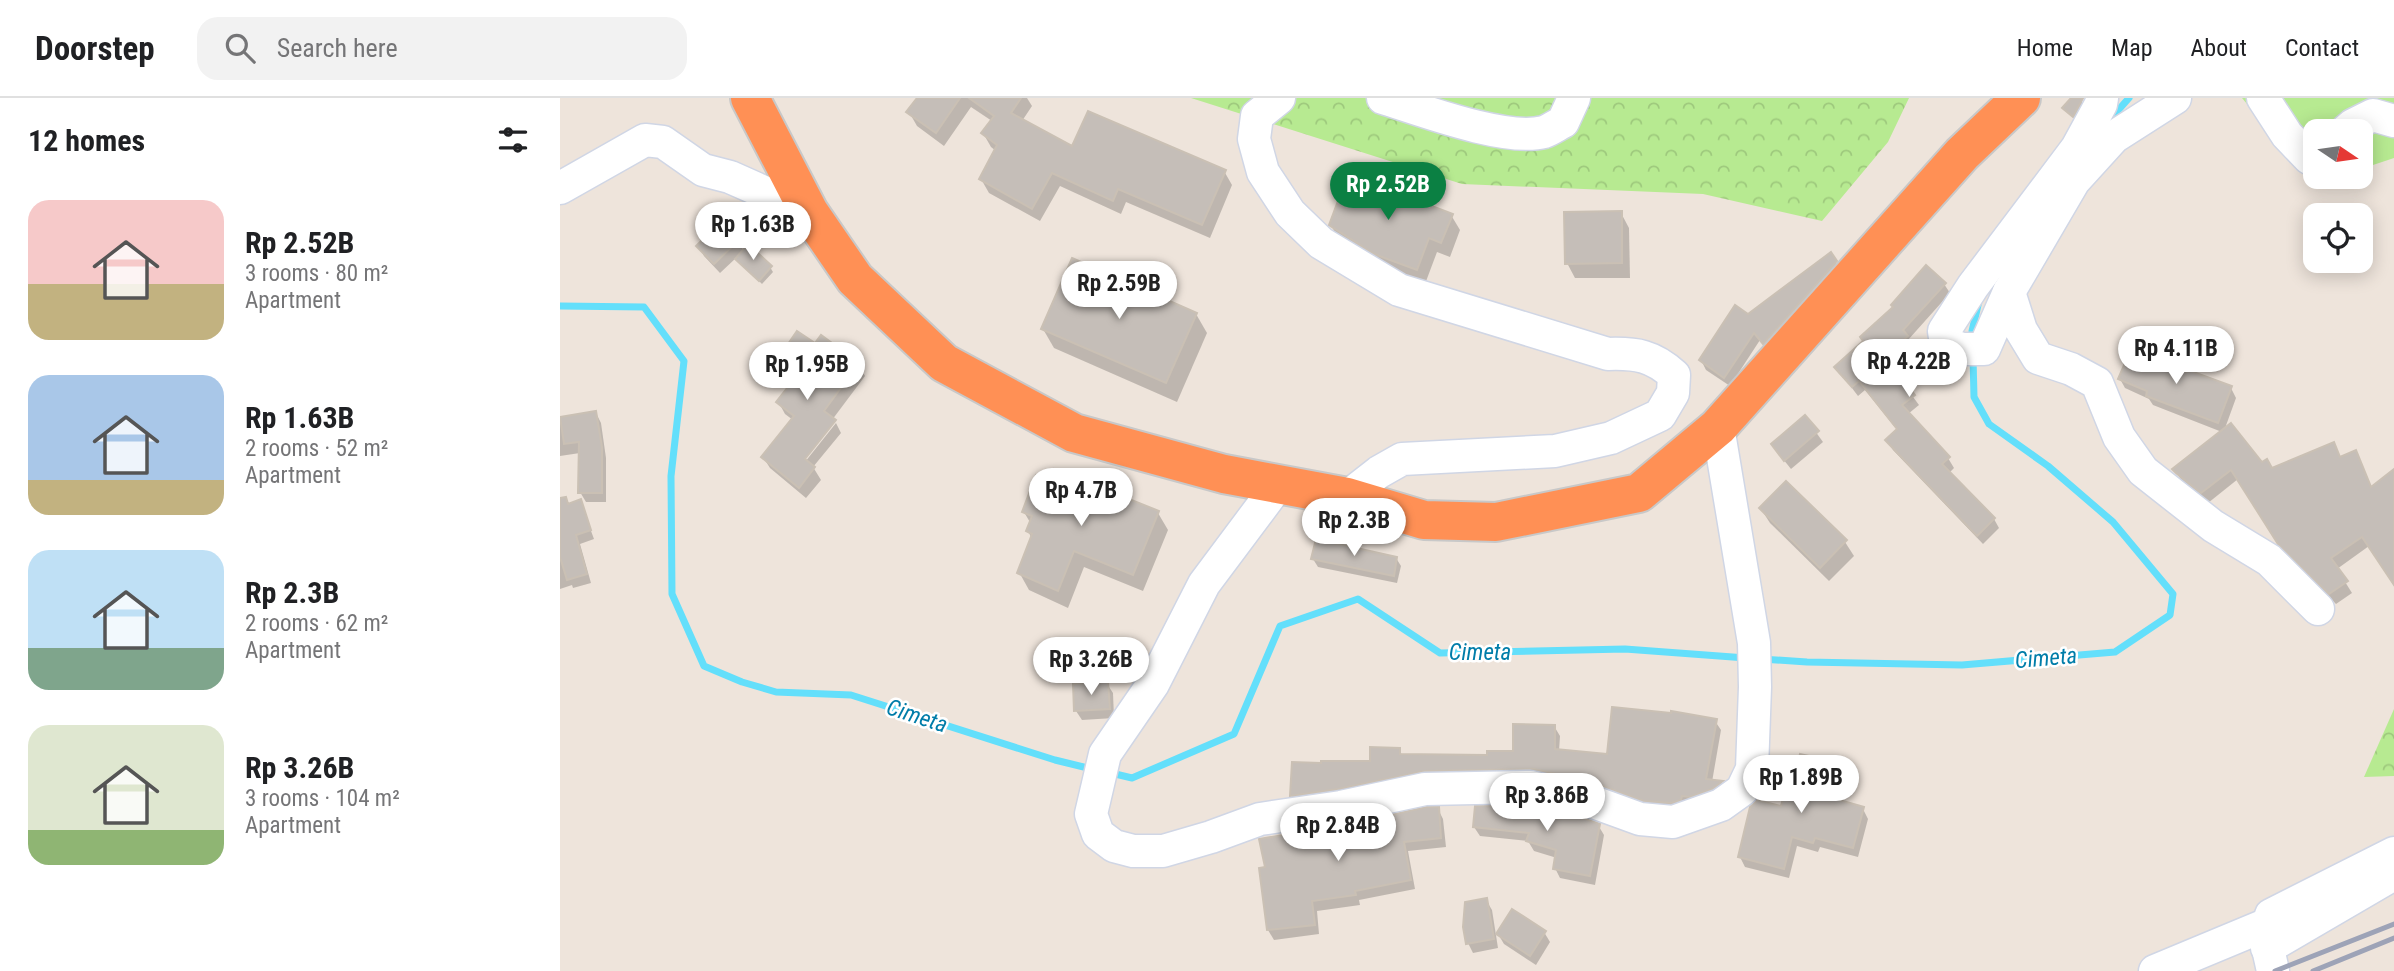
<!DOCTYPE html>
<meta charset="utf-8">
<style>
body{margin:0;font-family:"Roboto Condensed",sans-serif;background:#f2f2f2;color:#202124;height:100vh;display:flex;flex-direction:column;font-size:26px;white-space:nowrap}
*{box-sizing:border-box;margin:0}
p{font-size:23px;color:#757577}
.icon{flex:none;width:38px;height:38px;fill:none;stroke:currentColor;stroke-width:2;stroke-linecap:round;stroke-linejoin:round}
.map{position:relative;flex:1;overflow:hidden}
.sheet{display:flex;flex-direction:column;background:#fff;width:560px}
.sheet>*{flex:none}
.needle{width:46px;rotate:103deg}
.controls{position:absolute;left:1743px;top:21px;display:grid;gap:14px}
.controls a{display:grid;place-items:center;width:70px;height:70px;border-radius:14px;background:#fff;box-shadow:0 4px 18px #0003;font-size:35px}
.price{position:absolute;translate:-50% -60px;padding:0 16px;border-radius:24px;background:#fff;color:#222;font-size:23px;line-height:46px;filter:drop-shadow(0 2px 4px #0008)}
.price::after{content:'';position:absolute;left:50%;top:42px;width:21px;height:16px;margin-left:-10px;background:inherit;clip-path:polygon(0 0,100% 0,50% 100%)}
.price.active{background:#0b8043;color:#fff}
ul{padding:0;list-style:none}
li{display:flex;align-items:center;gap:21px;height:175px;padding:0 28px}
li span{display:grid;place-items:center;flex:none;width:196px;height:140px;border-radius:21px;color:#555}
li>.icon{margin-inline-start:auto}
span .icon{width:84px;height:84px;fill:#fffc;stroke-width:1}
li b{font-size:30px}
h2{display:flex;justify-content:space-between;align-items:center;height:84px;padding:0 28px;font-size:30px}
header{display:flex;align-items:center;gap:42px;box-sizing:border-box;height:98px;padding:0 35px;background:#fff;border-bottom:2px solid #e0e0e0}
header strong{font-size:33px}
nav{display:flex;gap:38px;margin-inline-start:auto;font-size:24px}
.search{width:490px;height:63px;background:#f2f2f2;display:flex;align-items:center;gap:18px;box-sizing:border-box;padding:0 24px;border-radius:21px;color:#757577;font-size:26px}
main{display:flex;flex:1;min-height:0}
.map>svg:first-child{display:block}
.grass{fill:#b7ea91}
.forest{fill:url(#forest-crowns)}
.shadow{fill:#0003}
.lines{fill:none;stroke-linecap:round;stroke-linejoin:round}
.stream{stroke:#63dffb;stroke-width:7}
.building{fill:#c5beb8;stroke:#cac0b4;stroke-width:2}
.minor-casing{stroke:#d0d6e5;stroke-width:35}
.highway-casing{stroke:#c8c8c8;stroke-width:42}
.minor{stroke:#fff;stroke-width:32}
.highway{stroke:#ff9055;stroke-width:38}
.rail{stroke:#9da3b7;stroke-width:5}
.labels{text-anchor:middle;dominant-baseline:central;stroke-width:5;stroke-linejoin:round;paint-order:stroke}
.water-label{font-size:23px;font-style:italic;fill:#007da9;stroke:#fff}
</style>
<header>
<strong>Doorstep</strong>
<div class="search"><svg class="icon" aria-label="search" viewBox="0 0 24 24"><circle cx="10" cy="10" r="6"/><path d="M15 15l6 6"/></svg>Search here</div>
<nav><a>Home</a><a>Map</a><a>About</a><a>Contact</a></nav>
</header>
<main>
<section class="sheet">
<h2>12 homes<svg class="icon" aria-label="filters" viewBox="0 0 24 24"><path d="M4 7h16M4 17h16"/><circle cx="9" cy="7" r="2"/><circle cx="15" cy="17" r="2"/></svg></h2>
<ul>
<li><span style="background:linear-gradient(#f6c9c9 60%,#c2b280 0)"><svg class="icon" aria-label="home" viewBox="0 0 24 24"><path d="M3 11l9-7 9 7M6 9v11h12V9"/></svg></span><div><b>Rp 2.52B</b><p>3 rooms · 80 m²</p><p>Apartment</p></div></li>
<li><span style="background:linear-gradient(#a9c7e8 75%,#c2b280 0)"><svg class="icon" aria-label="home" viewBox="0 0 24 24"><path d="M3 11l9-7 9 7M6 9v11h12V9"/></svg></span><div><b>Rp 1.63B</b><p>2 rooms · 52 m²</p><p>Apartment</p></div></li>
<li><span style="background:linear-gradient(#bfe0f5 70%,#7fa58c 0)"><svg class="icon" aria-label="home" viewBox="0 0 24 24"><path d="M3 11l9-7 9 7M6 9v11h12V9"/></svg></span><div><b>Rp 2.3B</b><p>2 rooms · 62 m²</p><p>Apartment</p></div></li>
<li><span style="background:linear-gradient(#dfe7d0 75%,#8fb573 0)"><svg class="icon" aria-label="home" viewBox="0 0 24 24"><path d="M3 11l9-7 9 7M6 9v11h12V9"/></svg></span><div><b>Rp 3.26B</b><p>3 rooms · 104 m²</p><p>Apartment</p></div></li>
</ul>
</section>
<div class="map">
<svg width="1834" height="873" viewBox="0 0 1834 873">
<defs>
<pattern id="forest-crowns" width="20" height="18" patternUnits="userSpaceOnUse" patternTransform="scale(1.75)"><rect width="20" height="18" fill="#b7ea91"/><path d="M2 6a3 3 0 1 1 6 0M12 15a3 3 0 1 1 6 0" fill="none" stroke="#9ec97d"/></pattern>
</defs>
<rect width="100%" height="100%" fill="#eee4db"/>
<polygon class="grass" points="1682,0 1834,0 1834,60 1801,71 1801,33 1755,33 1755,79 1778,79 1754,87"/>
<g class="forest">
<polygon points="631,0 1349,0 1328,44 1262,123 1143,96 902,86"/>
<polygon points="1834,611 1834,678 1804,679"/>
</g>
<g class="shadow">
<polygon points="359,0 467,0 472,8 462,23 512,51 664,73 672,87 650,140 566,104 561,116 500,88 480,123 429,95 421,81 436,53 431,49 423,35 432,23 411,9 384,48 357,28 349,14"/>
<polygon points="1513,0 1519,0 1524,6 1516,22 1504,11"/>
<polygon points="1061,115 1069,130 1070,180 1015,180 1007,165"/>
<polygon points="891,117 900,132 890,159 877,154 865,186 824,170 779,142 771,127"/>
<polygon points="162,126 178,143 184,153 210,169 213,174 202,186 176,160 160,175 144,158 139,148"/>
<polygon points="1275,164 1281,173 1209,254 1200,242 1170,288 1146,272 1141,262 1188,218"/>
<polygon points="1384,186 1390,195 1348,242 1352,248 1330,268 1359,307 1348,316 1388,360 1394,370 1389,375 1434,421 1439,430 1423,446 1333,352 1327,342 1338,333 1305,292 1298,298 1276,269"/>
<polygon points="636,216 647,235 617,304 494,250 483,231"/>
<polygon points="261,239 298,266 305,278 272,322 275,325 272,325 238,367 241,369 276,325 281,335 253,369 261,382 246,400 210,370 203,359 233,322 225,316 219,305 232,287 221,279 215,268 256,247"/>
<polygon points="1628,277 1671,290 1676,300 1664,333 1712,372 1779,357 1781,361 1795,354 1812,391 1834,373 1834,485 1809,448 1777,471 1792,495 1776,506 1727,457 1678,381 1648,405 1621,382 1615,372 1662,334 1593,307 1589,301 1565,290 1560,281"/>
<polygon points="36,315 41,325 46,360 46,404 26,404 20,394 20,355 0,358 0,320"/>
<polygon points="1245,319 1263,344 1231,371 1219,356"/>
<polygon points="491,385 598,415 608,432 583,493 524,469 508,510 469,492 459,474 472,441 468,433 471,426 464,414"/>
<polygon points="20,403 34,441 20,446 31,485 13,490 12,487 0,491 0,410"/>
<polygon points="1201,411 1285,444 1294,458 1269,483 1210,425"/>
<polygon points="836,460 841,468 837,485 758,469 753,461"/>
<polygon points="547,586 553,595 554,620 522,622 516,613"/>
<polygon points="1155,623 1161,632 1152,684 1162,685 1167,693 1158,700 1091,712 1036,692 737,707 732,698 812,665 839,651 842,657 929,658 955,655 994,628 1000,638 999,653 1049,658"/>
<polygon points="1283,668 1288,678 1282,705 1303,711 1308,721 1298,759 1260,749 1258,754 1237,748 1229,780 1185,769 1180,759 1222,710 1235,684"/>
<polygon points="878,711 883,721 886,749 848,753 855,791 799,802 800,807 757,813 759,836 714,842 708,832"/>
<polygon points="1038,727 1044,737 1035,787 1000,780 995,770 997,760 974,753 968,743 920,738 914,729"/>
<polygon points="926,802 932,812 938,850 913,855 908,845"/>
<polygon points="984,834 990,844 976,867 944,846 938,836"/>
</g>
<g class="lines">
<g class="stream">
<polyline points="1546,26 1569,0"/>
<polyline points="0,208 84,209 124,263 111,378 112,496 144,568 182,584 216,594 291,597 495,662 532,671"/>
<polyline points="1412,243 1412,233 1419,203"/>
<polyline points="1201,561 1247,564 1402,567 1555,554 1610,517 1613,496 1553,424 1488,368 1429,326 1414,299 1413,259"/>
<polyline points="547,674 572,680 674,636 720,528 798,501 880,555 1065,551 1186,560"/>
</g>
</g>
<g class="building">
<polygon points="357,0 400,0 376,35 346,14"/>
<polygon points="409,0 461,0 451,15 512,48 528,13 666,72 642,127 558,91 553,103 492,75 472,111 419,81 437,47 421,35 434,18"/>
<polygon points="1511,0 1523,0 1513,19 1502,10"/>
<polygon points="788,76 893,116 881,145 869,140 857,172 814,156 769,127"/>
<polygon points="1062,113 1062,165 1005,166 1004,114"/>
<polygon points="162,123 179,142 154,166 136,148"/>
<polygon points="188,146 212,168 199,183 175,161"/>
<polygon points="1271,154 1277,163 1203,246 1194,235 1164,280 1139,262 1175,207 1188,216"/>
<polygon points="512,160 637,215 606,285 481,231"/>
<polygon points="1366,167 1386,185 1343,232 1348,238 1325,258 1355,297 1342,307 1390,359 1382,366 1435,420 1417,438 1325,342 1337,331 1299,283 1292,289 1274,269 1303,243 1300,239 1333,209 1331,207"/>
<polygon points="237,233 255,245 261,237 299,265 264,313 276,322 245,361 255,369 239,390 201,359 234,318 216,304 231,285 228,282 230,280 213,268"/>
<polygon points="1571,251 1627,274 1628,272 1672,288 1658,325 1586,298 1587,293 1558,281"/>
<polygon points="36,313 42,349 42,395 18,395 19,344 4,346 0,319"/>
<polygon points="1245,317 1259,333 1224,363 1211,346"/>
<polygon points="1671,325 1702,364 1707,361 1712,370 1774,344 1780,359 1796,352 1811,389 1834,371 1834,487 1802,439 1771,460 1788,483 1769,496 1718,446 1671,372 1641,395 1616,375 1612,371"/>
<polygon points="494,371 599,413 573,477 514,453 498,493 457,475 472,436 466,433 472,418 462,414 476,377 490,383"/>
<polygon points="1226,383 1287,442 1260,470 1199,410"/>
<polygon points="6,399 8,406 21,401 31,432 16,437 27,476 7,482 0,459 0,400"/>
<polygon points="756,441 837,459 834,478 751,461"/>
<polygon points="548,584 550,611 514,613 513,586"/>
<polygon points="1052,609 1111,615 1111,613 1157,621 1146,681 1163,683 1152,691 1130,699 1122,698 1121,702 1111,705 1084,703 1031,684 974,671 865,673 778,691 730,698 732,664 761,665 761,663 810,663 810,649 840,650 840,656 927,657 927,653 953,653 953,626 995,627 995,651 1047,656"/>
<polygon points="1240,656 1284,666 1276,701 1304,709 1293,750 1255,740 1253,745 1232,739 1224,771 1178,759 1190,709 1197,702 1221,708 1228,681 1234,682"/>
<polygon points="968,707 1020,719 1040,726 1030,778 993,771 996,752 966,743 969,735 913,729 915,708"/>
<polygon points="867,709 879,709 881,740 844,744 851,782 795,793 796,797 752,803 755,827 707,832 699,770 705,769 699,741 785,727"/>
<polygon points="927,800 934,841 906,846 903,829 905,804"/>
<polygon points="952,811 986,833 970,858 936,836"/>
</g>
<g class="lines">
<g class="minor-casing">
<g id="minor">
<path d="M719 0 697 18 694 41 703 74 730 115 761 145 839 192 1048 256C1077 255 1093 258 1114 277L1113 295 1100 317 1051 340 995 353 842 361 819 374 787 399"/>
<path d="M823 0C861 12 946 44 984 34 990 32 997 27 1003 24L1014 0"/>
<polyline points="1542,0 1541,6 1517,50 1413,188 1384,233 1386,246 1403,251 1424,251 1449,194 1461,232 1478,260 1511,271 1537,285 1559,339 1583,373 1653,428 1709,462 1758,511"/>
<polyline points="1703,0 1727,37 1749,60 1755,59"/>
<polyline points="1786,33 1793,27 1813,17 1834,23"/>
<polyline points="0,90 85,42 103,44 143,72 170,79 249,114"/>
<polyline points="1449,194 1514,83 1554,39 1615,0"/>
<polyline points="718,387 644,486 593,586 545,656 531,716 538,736 554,748 573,753 603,753 651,739 700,721 781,709 865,691 970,689 1025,701 1080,721 1113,724 1161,707 1182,692 1192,671 1195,589 1194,545 1158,329"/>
<polyline points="1707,850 1827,780"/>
<polyline points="1595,873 1708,826"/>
<polyline points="1713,873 1705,837 1711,817 1834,755"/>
</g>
</g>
<g class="highway-casing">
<polyline id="highway" points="190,0 249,114 295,181 384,265 514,335 664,376 787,399 864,422 936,424 1079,395 1158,329 1402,56 1461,0"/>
</g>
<use href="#minor" class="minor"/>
<use href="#highway" class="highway"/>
<g class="rail">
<polyline points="1715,873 1834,826"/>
<polyline points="1753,873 1834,840"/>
</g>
</g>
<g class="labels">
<g class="water-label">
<text x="920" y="554">Cimeta</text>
<text transform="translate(1486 560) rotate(-5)">Cimeta</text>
<text transform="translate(357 618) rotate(18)">Cimeta</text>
</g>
</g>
</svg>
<div class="controls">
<a><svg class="needle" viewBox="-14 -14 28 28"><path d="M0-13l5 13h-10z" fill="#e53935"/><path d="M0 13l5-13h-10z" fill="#757577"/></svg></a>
<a><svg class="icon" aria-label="locate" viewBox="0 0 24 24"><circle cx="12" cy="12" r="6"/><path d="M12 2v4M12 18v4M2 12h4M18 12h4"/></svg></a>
</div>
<b class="price active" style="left:828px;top:124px">Rp 2.52B</b>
<b class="price" style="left:193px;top:164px">Rp 1.63B</b>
<b class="price" style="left:559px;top:223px">Rp 2.59B</b>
<b class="price" style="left:1616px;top:288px">Rp 4.11B</b>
<b class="price" style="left:1349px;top:301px">Rp 4.22B</b>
<b class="price" style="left:247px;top:304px">Rp 1.95B</b>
<b class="price" style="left:521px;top:430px">Rp 4.7B</b>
<b class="price" style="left:794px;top:460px">Rp 2.3B</b>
<b class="price" style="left:531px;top:599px">Rp 3.26B</b>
<b class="price" style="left:1241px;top:717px">Rp 1.89B</b>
<b class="price" style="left:987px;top:735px">Rp 3.86B</b>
<b class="price" style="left:778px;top:765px">Rp 2.84B</b>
</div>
</main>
